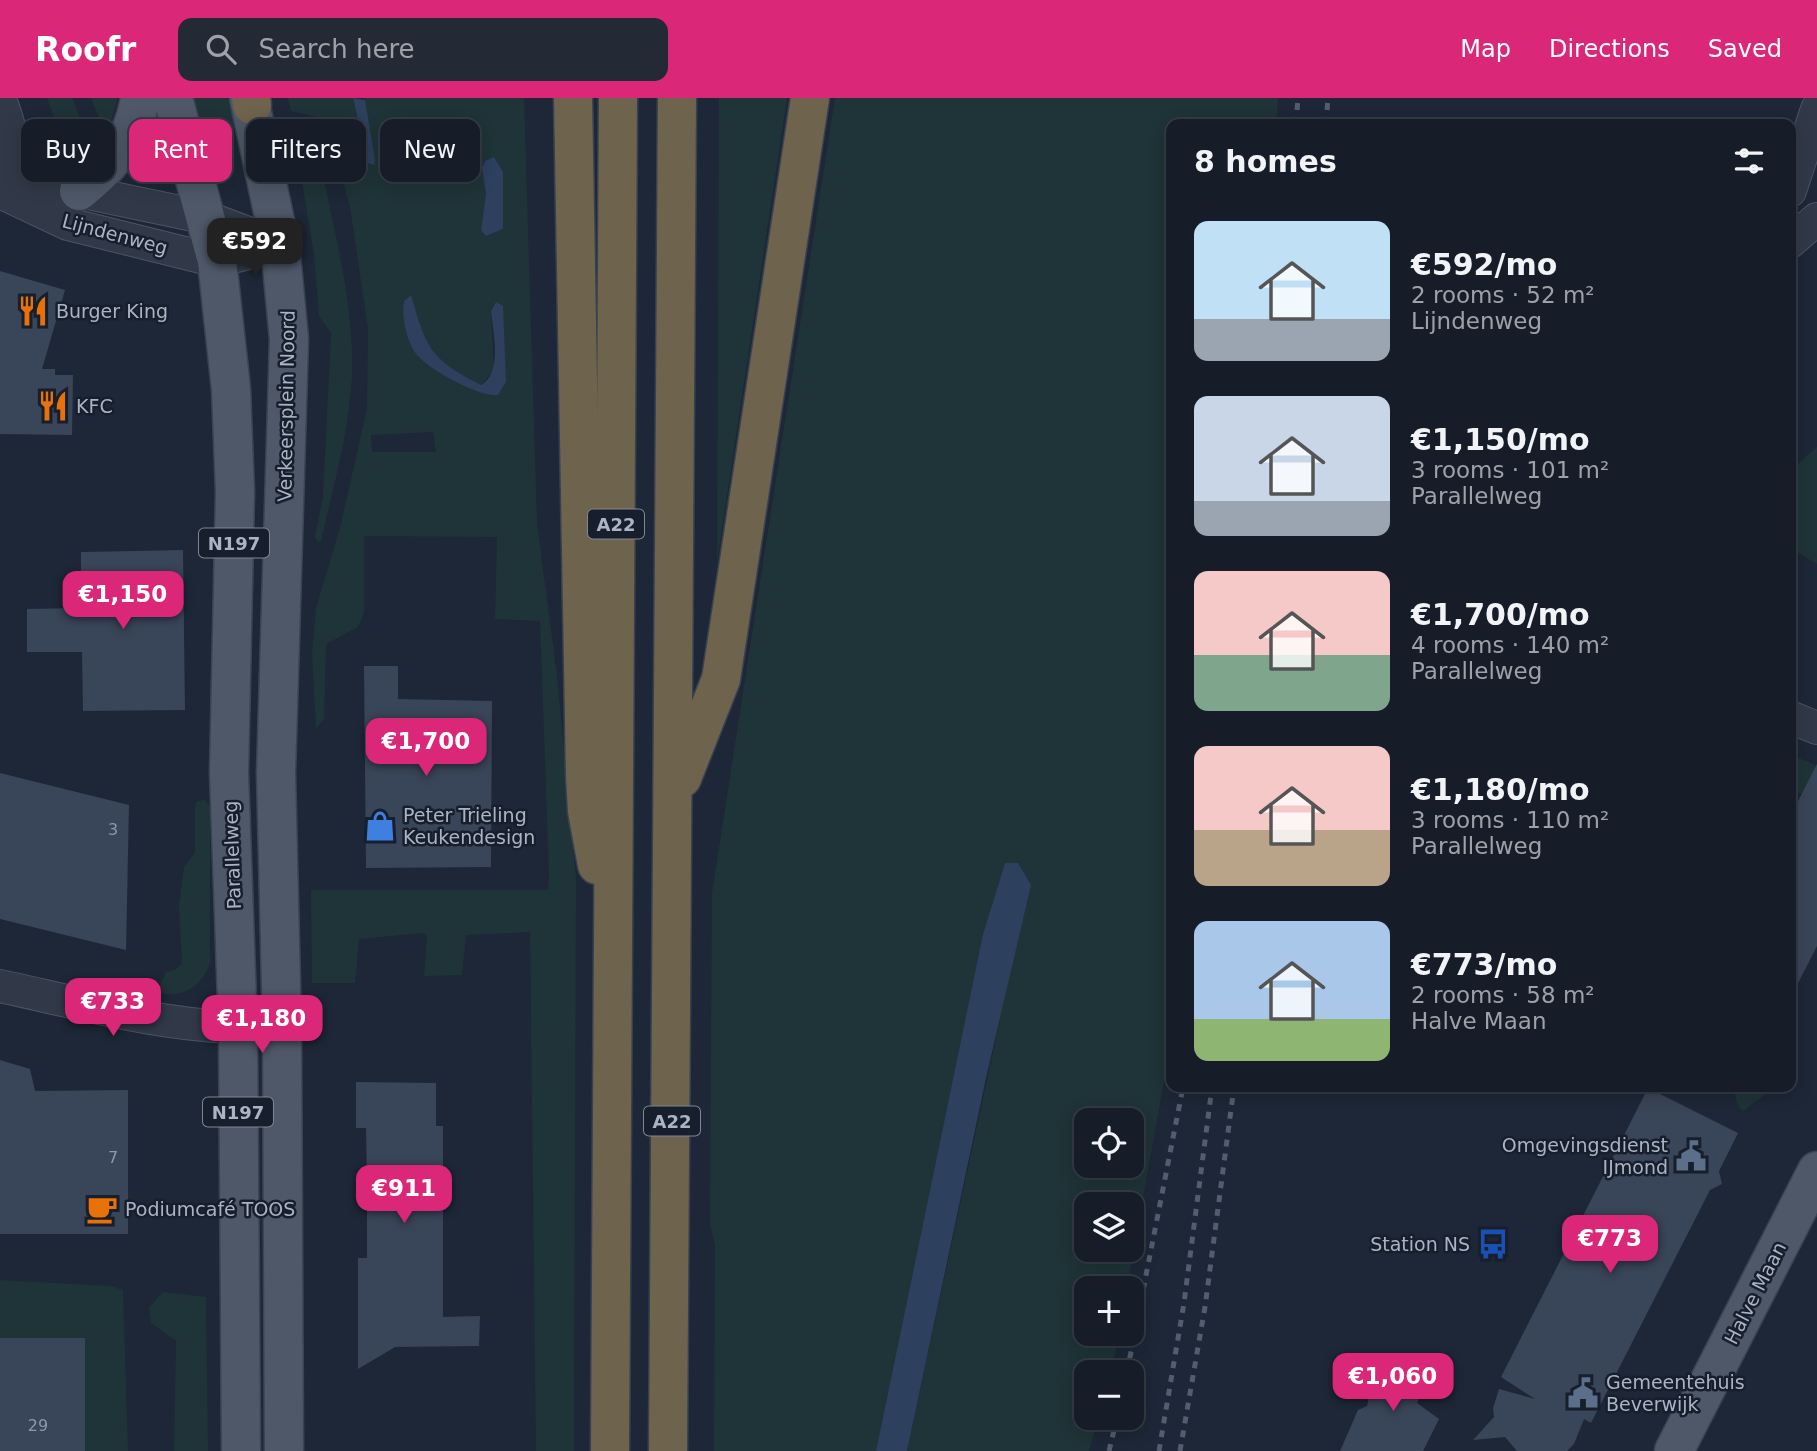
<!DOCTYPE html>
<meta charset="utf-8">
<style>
body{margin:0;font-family:"DejaVu Sans",sans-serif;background:#232a35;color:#f1f3f6;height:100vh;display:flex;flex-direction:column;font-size:26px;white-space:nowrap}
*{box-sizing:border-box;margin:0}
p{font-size:23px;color:#9ea2a8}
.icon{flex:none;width:38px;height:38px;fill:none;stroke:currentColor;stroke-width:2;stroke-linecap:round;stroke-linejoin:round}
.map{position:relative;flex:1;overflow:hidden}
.sheet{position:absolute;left:1166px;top:21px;width:630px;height:973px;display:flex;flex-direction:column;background:#161d29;border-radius:14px;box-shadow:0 4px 18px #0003,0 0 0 2px #353b46}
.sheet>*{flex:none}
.banner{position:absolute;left:21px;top:21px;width:665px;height:63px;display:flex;gap:14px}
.controls{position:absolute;left:1074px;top:1010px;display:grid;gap:14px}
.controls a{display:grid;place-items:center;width:70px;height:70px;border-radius:14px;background:#161d29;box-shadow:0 4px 18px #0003,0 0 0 2px #353b46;font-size:35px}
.price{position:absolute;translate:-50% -60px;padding:0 16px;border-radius:14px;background:#db2777;color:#fff;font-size:23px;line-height:46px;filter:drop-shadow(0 2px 4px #0008)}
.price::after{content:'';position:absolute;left:50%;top:42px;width:21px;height:16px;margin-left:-10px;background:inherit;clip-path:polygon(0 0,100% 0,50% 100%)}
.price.selected{background:#222;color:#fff}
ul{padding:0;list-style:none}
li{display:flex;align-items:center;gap:21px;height:175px;padding:0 28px}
li span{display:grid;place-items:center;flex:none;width:196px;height:140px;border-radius:14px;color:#555}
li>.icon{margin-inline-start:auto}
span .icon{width:84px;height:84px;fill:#fffc;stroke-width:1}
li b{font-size:30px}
h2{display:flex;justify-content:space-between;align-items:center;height:84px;padding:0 28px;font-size:30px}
.pill{padding:0 24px;border-radius:14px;background:#161d29;box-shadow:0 4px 18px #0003,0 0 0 2px #353b46;font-size:24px;line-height:63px}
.pill.selected{background:#db2777;color:#fff}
header{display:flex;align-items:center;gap:42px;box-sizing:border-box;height:98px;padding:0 35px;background:#db2777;color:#fff}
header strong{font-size:33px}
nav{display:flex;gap:38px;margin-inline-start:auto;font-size:24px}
.search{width:490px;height:63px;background:#232a35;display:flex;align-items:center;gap:18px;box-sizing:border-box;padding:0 24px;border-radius:14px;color:#9ea2a8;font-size:26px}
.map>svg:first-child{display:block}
.green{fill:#1f3438;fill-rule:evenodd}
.water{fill:#2d405e}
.building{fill:#394558}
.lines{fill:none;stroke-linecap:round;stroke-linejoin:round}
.minor-casing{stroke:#4c5463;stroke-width:34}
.major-casing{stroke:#3a4351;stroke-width:41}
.highway-casing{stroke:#39414f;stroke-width:41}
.minor{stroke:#313948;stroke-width:32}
.major{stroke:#4e5868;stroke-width:38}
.highway{stroke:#6e634d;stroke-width:38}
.rail{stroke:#525d6f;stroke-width:5;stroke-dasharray:7 7;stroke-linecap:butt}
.labels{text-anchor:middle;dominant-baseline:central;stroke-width:5;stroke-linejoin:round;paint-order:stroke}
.number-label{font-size:16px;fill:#8e98aa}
.shield{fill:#171f2c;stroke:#7e8797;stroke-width:2}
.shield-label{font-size:18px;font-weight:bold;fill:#aab4c5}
.street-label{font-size:19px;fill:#aab4c5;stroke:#171f2c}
.poi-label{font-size:19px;fill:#aab4c5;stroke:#171f2c;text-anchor:start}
</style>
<header>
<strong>Roofr</strong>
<div class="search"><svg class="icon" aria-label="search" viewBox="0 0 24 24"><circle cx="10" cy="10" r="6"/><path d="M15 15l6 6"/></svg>Search here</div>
<nav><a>Map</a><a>Directions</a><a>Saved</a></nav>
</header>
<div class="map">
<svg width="1817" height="1353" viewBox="0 0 1817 1353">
<rect width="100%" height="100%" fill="#1d2737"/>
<g class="green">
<polygon points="47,0 72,0 86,35 99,43 89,55 76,60 62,41"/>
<polygon points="91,0 118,0 109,30 101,24"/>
<polygon points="191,0 227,0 236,29 202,39"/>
<path d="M288 0H353L368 65 373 66 375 61 364 0H524L537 425 557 578 576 780 574 1353H536L530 834 466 837 462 877 424 878 427 838 423 835 359 841 355 885H312L311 792H548L549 777 540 523 495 521 497 439 364 438V514L358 529 326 546 324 621 316 631 312 554 316 510 340 430 367 311 368 231 350 109 331 40 317 19 291 13ZM494 59 503 74V131L486 138 481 131 486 96 482 70 485 63ZM410 197C415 211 417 226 422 240 432 262 460 277 481 287L494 272 491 213 496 204 502 208 506 284 498 297C480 300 427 272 416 256 407 243 401 219 404 203ZM433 334 436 354H372L371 337Z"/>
<polygon points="719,0 787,0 717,464"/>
<path d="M835 0H1278L1276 26H1171V944L1127 1190H1087V1236H1119L1111 1274H1087V1320H1098L1089 1353H907L1006 894 1005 765 983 836 876 1353H714L715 1147 710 1126 712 795ZM1087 1022H1132V1068H1087ZM1087 1106H1132V1152H1087Z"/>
<path d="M294 34 315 46 321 66C334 135 355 208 352 279 349 334 333 390 321 443L318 444 315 439 323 399 331 235 319 218 314 157Z"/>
<polygon points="1817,349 1817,466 1790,450 1790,373"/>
<polygon points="1790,656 1817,668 1817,704 1790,690"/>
<path d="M205 702 210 709V865C202 889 182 901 157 894L166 874 175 872 182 865 179 808 184 769 195 755V708L197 703Z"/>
<polygon points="1733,989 1770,989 1767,995 1743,1013 1738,1008"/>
<polygon points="0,1182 110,1188 123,1192 128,1353 0,1353"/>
<polygon points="163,1194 206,1199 208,1353 174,1353 176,1243 151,1225 149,1210"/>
</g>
<g class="water">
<polygon points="353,0 365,2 375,61 374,67 368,65"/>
<polygon points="494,59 503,74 503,131 486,138 481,132 486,96 482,70 485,63"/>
<path d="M411 197C426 250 430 261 481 287 503 275 493 234 491 213L496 204 503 208 506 284 498 297C480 300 427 271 416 256 407 243 401 219 404 203Z"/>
<polygon points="1005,765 1018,765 1031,787 986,980 907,1353 876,1353 983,836"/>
</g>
<g class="building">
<polygon points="0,173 65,192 42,271 55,271 55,277 73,277 72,337 0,336"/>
<polygon points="183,452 185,612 83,613 82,554 27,554 27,511 81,510 81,454"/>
<polygon points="364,568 398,568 398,601 492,603 491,769 366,770"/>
<polygon points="1817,666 1817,848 1790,901 1790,719"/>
<polygon points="0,675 129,707 126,852 0,821"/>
<polygon points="0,962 30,971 35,993 128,992 128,1136 0,1136"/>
<polygon points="356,984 436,985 436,1028 443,1028 443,1219 480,1218 479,1248 395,1249 358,1271 358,1160 367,1160 367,1083 366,1030 356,1030"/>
<polygon points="1648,990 1738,1035 1719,1073 1722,1086 1710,1092 1591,1325 1584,1321 1574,1346 1567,1353 1517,1353 1505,1339 1473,1342 1494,1319 1493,1310 1499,1291 1535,1301 1501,1279"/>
<rect x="0" y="1240" width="85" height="113"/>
<polygon points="1383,1261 1432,1274 1417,1305 1439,1321 1423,1353 1340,1353 1358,1312 1367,1308 1372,1285"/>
</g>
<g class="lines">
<g class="minor-casing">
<g id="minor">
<path d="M0 1C15 41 16 55 12 98"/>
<polyline points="1790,93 1817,11"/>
<polyline points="0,94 68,126 217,163 280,147"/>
<polyline points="13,98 79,93 208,120 280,147"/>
<polyline points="1790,144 1817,121"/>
<polyline points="1790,619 1817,630"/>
<path d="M0 888C93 908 187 935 282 929"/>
</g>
</g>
<g class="major-casing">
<g id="major">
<polyline points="173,0 217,163 231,291 235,394 229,675 238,932 241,1353"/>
<polyline points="249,0 280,147 289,241 276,675 282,929 284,1353"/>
<path d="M79 93C111 67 134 42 140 0"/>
<polyline points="1674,1353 1817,1073"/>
</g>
</g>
<g class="highway-casing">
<g id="highway">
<polyline points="251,0 252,7"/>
<polyline points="573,0 585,678 587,713 597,767"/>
<polyline points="682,680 721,581 810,0"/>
<polyline points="610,1353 618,0"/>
<polyline points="668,1353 677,0"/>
</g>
</g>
<use href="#minor" class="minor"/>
<use href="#major" class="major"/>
<use href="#highway" class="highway"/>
<g class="rail">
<polyline points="1296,26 1298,0"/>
<polyline points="1326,26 1328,0"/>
<polyline points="1127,1274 1183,989"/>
<polyline points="1109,1353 1117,1320"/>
<polyline points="1159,1353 1184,1205 1212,989"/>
<polyline points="1180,1353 1205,1209 1234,989"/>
</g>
</g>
<defs>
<g id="restaurant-bare" transform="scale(2.415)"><path d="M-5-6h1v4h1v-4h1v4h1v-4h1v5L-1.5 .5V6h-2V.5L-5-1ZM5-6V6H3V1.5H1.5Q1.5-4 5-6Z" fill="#e8710a" stroke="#171f2c" stroke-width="2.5" paint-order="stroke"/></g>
<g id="shop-bare" transform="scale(2.415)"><path d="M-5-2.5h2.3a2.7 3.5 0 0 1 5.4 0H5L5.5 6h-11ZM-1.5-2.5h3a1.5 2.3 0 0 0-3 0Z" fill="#3f7fe0" stroke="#171f2c" stroke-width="2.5" paint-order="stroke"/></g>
<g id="civic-bare" transform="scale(2.415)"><path d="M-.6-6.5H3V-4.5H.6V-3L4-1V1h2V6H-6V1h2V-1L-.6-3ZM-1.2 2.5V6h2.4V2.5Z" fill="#5c6f8a" stroke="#171f2c" stroke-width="2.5" paint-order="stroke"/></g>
<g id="cafe-bare" transform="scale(2.415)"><path d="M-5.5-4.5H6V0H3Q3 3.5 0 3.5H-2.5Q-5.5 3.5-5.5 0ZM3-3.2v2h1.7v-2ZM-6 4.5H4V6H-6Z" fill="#e8710a" stroke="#171f2c" stroke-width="2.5" paint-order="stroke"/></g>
<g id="bus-bare" transform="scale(2.415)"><path d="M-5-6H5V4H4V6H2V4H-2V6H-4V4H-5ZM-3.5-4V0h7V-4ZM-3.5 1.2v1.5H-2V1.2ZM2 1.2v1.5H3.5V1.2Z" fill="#1a4fb4" stroke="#171f2c" stroke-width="2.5" paint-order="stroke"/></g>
</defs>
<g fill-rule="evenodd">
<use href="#restaurant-bare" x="33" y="213"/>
<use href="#restaurant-bare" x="53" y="308"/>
<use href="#shop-bare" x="380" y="728"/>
<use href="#civic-bare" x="1691" y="1058"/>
<use href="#cafe-bare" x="102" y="1111"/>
<use href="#bus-bare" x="1493" y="1146"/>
<use href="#civic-bare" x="1583" y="1295"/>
</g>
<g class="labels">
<g class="number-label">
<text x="113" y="731">3</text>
<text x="113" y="1059">7</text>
<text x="38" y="1327">29</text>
</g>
<g class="shield">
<rect x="588" y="411.5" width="56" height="29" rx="5"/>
<rect x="199" y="430.5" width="70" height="29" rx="5"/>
<rect x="203" y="999.5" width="70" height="29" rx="5"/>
<rect x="644" y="1008.5" width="56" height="29" rx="5"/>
</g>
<g class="shield-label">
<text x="616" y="426">A22</text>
<text x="234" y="445">N197</text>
<text x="238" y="1014">N197</text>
<text x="672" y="1023">A22</text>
</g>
<g class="street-label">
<text transform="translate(115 136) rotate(15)">Lijndenweg</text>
<text transform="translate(286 308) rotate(-89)">Verkeersplein Noord</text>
<text transform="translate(232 757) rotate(-92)">Parallelweg</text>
<text transform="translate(1755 1195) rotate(-63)">Halve Maan</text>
</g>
<g class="poi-label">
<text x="56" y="213">Burger King</text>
<text x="76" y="308">KFC</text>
<text x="403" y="717">Peter Trieling<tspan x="403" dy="22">Keukendesign</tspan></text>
<text x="1668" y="1047" text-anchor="end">Omgevingsdienst<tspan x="1668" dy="22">IJmond</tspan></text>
<text x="125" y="1111">Podiumcafé TOOS</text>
<text x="1470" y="1146" text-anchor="end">Station NS</text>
<text x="1606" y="1284">Gemeentehuis<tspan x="1606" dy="22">Beverwijk</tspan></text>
</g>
</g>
</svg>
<div class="controls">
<a><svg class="icon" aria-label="locate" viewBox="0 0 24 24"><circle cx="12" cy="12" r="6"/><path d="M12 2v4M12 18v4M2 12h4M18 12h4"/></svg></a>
<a><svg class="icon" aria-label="layers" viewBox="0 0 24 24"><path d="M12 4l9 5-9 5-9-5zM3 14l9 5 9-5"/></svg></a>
<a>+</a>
<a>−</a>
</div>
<b class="price selected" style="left:255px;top:180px">€592</b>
<b class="price" style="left:123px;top:533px">€1,150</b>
<b class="price" style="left:426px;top:680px">€1,700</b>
<b class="price" style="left:113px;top:940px">€733</b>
<b class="price" style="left:262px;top:957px">€1,180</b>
<b class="price" style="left:404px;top:1127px">€911</b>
<b class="price" style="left:1610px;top:1177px">€773</b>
<b class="price" style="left:1393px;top:1315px">€1,060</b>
<div class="banner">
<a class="pill">Buy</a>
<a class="pill selected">Rent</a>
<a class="pill">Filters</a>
<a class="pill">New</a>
</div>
<section class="sheet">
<h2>8 homes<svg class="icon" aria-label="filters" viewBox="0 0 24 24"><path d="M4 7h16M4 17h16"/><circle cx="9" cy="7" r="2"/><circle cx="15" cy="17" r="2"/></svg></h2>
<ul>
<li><span style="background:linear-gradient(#bfe0f5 70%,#9aa5b1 0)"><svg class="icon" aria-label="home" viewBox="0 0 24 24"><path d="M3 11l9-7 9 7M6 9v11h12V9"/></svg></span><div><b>€592/mo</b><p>2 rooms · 52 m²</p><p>Lijndenweg</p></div></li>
<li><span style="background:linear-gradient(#c9d6e8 75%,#9aa5b1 0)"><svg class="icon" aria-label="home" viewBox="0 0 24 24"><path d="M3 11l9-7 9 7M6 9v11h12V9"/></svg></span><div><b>€1,150/mo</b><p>3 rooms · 101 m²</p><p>Parallelweg</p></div></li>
<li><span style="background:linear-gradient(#f6c9c9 60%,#7fa58c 0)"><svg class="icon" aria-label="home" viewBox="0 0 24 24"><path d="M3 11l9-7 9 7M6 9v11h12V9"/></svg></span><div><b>€1,700/mo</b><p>4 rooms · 140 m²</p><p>Parallelweg</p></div></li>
<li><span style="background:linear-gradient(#f6c9c9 60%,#b9a48a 0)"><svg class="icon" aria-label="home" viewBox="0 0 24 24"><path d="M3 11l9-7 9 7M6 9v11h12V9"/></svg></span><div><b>€1,180/mo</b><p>3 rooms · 110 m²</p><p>Parallelweg</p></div></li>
<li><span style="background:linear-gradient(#a9c7e8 70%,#8fb573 0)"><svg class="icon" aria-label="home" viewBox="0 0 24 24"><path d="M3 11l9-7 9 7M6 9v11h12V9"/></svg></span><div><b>€773/mo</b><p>2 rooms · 58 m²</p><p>Halve Maan</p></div></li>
</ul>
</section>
</div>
